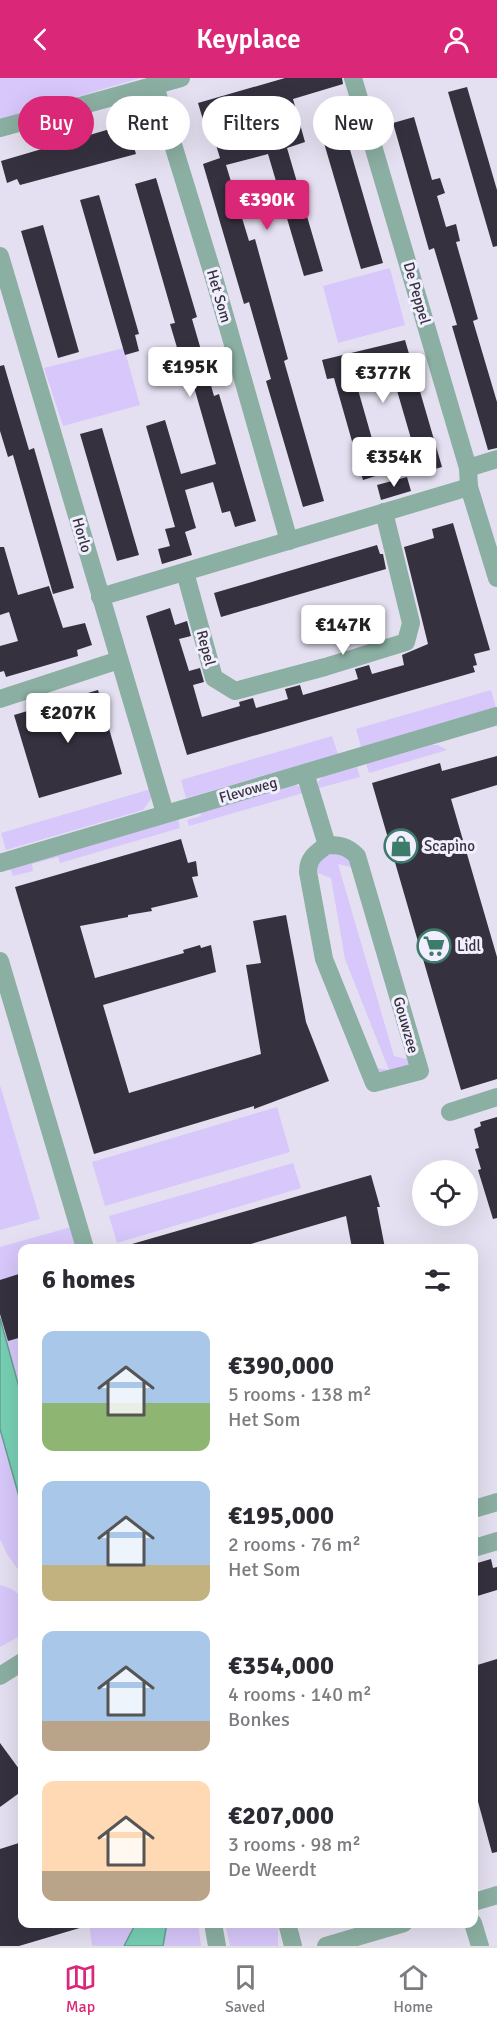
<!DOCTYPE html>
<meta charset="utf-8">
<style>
body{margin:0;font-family:Signika,sans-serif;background:#f2f2f3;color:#2b2b33;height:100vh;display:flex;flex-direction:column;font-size:22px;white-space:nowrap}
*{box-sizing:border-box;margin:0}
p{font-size:20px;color:#7c7c81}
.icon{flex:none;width:33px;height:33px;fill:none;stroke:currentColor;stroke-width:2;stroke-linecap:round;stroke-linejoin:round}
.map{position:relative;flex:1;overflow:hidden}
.sheet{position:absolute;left:18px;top:1166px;width:460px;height:684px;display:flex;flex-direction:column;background:#fff;border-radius:12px;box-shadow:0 6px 24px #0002}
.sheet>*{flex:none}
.hud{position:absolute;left:18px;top:18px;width:462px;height:54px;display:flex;gap:12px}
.buttons{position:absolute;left:412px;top:1082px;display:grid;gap:12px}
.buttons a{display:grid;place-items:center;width:66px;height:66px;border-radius:50%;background:#fff;box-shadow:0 6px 24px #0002;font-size:30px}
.price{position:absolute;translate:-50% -51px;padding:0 14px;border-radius:6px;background:#fff;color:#222;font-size:20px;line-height:39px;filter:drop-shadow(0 2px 3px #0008)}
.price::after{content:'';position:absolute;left:50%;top:36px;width:18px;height:14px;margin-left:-9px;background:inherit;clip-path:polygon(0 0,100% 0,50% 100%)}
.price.on{background:#db2777;color:#fff}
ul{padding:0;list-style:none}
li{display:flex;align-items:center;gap:18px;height:150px;padding:0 24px}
li span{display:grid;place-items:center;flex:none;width:168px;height:120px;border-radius:12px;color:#555}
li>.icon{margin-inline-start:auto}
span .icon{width:72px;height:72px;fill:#fffc;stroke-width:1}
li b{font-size:26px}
h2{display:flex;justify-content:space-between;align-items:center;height:72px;padding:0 24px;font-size:26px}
.pill{padding:0 21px;border-radius:27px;background:#fff;box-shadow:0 6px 24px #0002;font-size:21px;line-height:54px}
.pill.on{background:#db2777;color:#fff}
header{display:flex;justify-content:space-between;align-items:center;height:78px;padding:0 24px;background:#db2777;color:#fff;font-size:27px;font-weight:600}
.dock{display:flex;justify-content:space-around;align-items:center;height:84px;border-top:2px solid #e1e1e2;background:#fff;font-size:16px;color:#7c7c81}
.dock a{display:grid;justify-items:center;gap:3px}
.dock .on{color:#db2777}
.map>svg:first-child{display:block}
.green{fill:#d7c7fa}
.water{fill:#77cfb4;stroke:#64a090;stroke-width:1.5}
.building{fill:#35313f}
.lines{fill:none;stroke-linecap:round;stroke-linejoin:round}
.minor{stroke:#8bafa2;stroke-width:18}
.labels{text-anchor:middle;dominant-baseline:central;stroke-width:6;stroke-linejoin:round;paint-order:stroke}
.street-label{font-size:15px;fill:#36343b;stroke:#f2eeff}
.poi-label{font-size:15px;fill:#36343b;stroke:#f2eeff;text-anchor:start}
</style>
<header><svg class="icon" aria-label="back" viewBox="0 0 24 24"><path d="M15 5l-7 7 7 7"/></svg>Keyplace<svg class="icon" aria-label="person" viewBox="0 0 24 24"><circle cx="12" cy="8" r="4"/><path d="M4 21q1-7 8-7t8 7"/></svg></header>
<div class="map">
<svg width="497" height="1868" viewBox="0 0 497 1868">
<rect width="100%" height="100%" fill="#e5e0f1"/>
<g class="green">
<polygon points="0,0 140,0 0,42"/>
<polygon points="390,190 405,247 338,265 323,208"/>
<polygon points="124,270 140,327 63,348 44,290"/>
<polygon points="491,612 496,630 361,669 356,651"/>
<polygon points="332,658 338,676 186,720 181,702"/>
<polygon points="432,667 438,667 447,672 369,695 366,686"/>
<polygon points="357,689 360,699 319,710 318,704 323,698"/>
<polygon points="293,707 299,708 303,715 189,748 187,742 201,738 200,734"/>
<polygon points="151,711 151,721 143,732 6,772 1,755"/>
<polygon points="178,741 180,750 60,785 58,779 32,786 33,793 13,798 10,790"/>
<polygon points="328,773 342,773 355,790 338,786 394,978 411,982 412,986 381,1000 371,989 389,992 345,881 331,800 313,793"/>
<polygon points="0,1007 40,1141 0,1152"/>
<polygon points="277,1029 290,1074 105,1128 92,1084"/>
<polygon points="293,1085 301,1110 117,1165 109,1138"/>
<polygon points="71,1149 76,1170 22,1170 22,1320 0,1240 0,1169"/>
<polygon points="0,1351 22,1429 22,1497 7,1476 0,1461"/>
<path d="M0 1507C30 1514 23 1532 22 1557L0 1569Z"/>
<polygon points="89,1845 136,1845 124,1868 92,1868"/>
<polygon points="167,1845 198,1845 201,1868 163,1868"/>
<polygon points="225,1845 278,1845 278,1868 230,1868"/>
</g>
<g class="water">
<polygon points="0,1240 22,1320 22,1429 0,1351"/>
<polygon points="136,1845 167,1845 163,1868 124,1868"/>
</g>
<g class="building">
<polygon points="285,0 342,0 343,6 293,21 305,64 287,70 323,193 304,198 268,76 226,87 249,163 255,161 288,281 284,283 324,423 303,429 266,303 271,301 249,224 244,226 203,86 220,80 212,54 207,55 198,25"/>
<polygon points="467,9 497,112 497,168 493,169 448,14"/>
<polygon points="414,39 432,102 440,100 445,115 437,118 446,149 456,146 460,163 456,164 478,241 473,243 497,324 497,370 488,372 452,248 457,247 443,200 434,170 429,172 393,45"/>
<polygon points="127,46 136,76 20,107 17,101 7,105 1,83"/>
<polygon points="346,58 383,185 361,191 324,65"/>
<polygon points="156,100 197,239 192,241 201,272 214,318 219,316 256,443 235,449 230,433 222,435 213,404 185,412 196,450 185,454 192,477 162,486 158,471 170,468 165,451 175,449 146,348 165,342 181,396 216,386 194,309 189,310 170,246 175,245 135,106"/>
<polygon points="99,117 139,256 135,257 139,273 125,277 80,122"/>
<polygon points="43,147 79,274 58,280 21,153"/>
<polygon points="405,262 442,389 421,395 389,285 353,294 382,396 363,402 334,300 327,301 322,282"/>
<polygon points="4,287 29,372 34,370 74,510 53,516 13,377 8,379 0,353 0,288"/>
<polygon points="102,350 139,477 117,483 80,356"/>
<polygon points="407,399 411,413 381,422 377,407"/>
<polygon points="453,445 490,572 474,576 477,587 473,588 475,594 187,677 146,538 170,530 175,547 187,543 191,558 179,561 189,593 200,590 204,604 193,607 202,639 240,628 239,624 253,620 256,630 288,621 285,611 300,607 303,617 341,606 358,601 355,591 369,587 372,596 404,587 402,577 428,566 404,469 434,460 432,451"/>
<polygon points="377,467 380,476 383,476 386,491 221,539 214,515"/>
<polygon points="0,469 4,469 18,517 49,508 63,550 85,545 92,567 77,572 78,578 6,599 4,593 0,594 0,568 18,563 9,534 0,537"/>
<polygon points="98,612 122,696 39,720 14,637"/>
<polygon points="497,678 497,707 451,721 497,879 497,1001 461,1012 372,705 440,685 442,693"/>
<polygon points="181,761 188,785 196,783 198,798 192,799 198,819 151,830 152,833 128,837 128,839 80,848 95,900 184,875 183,872 200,867 201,870 211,867 216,894 103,927 129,1015 261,976 246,887 261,885 253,843 286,837 306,944 329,1003 254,1031 254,1028 94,1076 15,809"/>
<polygon points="497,1039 497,1140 493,1141 478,1092 481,1091 475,1071 479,1070 474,1051 481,1048 480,1044"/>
<polygon points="371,1097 380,1129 377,1129 385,1170 352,1170 346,1138 237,1170 133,1170 132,1166"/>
<polygon points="22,1195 22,1259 8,1263 0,1236 0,1202"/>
<polygon points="491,1481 493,1490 497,1489 497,1512 474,1519 474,1486"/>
<polygon points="497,1581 497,1774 492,1775 474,1709 474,1588"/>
<polygon points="0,1665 22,1695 22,1713 0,1729"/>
<polygon points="22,1764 22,1845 83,1845 83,1849 19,1868 0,1868 0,1771"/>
</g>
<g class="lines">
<g class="minor">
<polyline points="353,0 468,390 469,409 497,500"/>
<polyline points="155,8 214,200 289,463"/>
<polyline points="0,50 181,0"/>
<polyline points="0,178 165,735"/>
<polyline points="468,390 497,381"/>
<polyline points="185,494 214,600 235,613 325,589 406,564 411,545 384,434"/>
<polyline points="100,519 469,409"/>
<polyline points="0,621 119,582"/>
<polyline points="305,695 327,767"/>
<path d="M327 767C340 767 347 768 357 778L420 993 374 1005 324 881 308 794C308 780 316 775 327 767Z"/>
<polyline points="0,785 497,638"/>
<polyline points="0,883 85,1170"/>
<polyline points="450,1034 497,1019"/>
<polyline points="474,1431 497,1424"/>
<polyline points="474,1470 497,1463"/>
<polyline points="0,1598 22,1584"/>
<polyline points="474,1824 497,1817"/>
<polyline points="213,1845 217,1868"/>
<polyline points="287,1845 293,1868"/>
<polyline points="473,1845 480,1868"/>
<polyline points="326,1868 404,1845"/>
</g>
</g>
<defs>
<g id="shop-ring" transform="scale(1.725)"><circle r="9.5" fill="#f2eeff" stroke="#3d7c6a" stroke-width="1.5"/><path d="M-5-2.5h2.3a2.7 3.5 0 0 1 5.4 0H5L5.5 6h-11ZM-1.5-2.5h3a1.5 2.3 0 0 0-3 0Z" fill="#3d7c6a"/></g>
<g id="supermarket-ring" transform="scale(1.725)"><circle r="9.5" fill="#f2eeff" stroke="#3d7c6a" stroke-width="1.5"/><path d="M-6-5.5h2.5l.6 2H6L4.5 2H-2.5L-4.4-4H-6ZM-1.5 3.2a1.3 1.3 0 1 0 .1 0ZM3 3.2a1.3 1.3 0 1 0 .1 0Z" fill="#3d7c6a"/></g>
</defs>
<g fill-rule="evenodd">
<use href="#shop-ring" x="401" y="768"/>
<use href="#supermarket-ring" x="434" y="868"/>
</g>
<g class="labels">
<g class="street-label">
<text transform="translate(417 215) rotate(74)">De Peppel</text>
<text transform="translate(219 218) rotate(74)">Het Som</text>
<text transform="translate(82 457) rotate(74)">Horlo</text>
<text transform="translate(206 570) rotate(75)">Repel</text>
<text transform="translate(248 712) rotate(-16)">Flevoweg</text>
<text transform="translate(406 947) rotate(74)">Gouwzee</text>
</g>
<g class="poi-label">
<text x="424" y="768">Scapino</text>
<text x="457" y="868">Lidl</text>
</g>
</g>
</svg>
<div class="buttons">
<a><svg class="icon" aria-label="locate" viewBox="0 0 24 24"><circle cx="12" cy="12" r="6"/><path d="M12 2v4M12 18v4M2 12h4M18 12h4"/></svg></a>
</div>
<b class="price on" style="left:267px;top:153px">€390K</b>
<b class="price" style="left:190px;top:320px">€195K</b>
<b class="price" style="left:383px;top:326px">€377K</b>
<b class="price" style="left:394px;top:410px">€354K</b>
<b class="price" style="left:343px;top:578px">€147K</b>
<b class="price" style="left:68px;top:666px">€207K</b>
<div class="hud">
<a class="pill on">Buy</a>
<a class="pill">Rent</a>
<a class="pill">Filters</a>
<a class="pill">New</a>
</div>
<section class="sheet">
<h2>6 homes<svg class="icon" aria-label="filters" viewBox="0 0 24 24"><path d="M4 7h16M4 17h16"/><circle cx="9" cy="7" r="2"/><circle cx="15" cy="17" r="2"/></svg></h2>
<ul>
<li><span style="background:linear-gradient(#a9c7e8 60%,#8fb573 0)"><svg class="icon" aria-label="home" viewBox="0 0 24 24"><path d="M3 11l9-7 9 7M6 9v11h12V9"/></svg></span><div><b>€390,000</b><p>5 rooms · 138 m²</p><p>Het Som</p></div></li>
<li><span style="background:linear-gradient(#a9c7e8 70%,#c2b280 0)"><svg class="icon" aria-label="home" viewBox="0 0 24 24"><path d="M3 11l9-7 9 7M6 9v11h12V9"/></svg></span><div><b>€195,000</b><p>2 rooms · 76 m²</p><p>Het Som</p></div></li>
<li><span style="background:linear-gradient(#a9c7e8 75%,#b9a48a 0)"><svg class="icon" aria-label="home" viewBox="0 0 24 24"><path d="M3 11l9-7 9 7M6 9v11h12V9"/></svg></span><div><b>€354,000</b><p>4 rooms · 140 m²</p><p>Bonkes</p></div></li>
<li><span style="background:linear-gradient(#ffd9b3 75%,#b9a48a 0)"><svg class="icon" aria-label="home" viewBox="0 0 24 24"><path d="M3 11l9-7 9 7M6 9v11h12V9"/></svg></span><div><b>€207,000</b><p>3 rooms · 98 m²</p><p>De Weerdt</p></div></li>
</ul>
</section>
</div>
<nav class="dock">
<a class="on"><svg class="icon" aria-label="map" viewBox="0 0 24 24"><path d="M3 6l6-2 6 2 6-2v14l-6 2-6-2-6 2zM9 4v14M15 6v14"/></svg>Map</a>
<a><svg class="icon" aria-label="saved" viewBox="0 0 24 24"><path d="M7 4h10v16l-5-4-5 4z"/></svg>Saved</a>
<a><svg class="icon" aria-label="home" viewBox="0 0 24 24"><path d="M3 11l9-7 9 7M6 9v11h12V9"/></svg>Home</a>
</nav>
